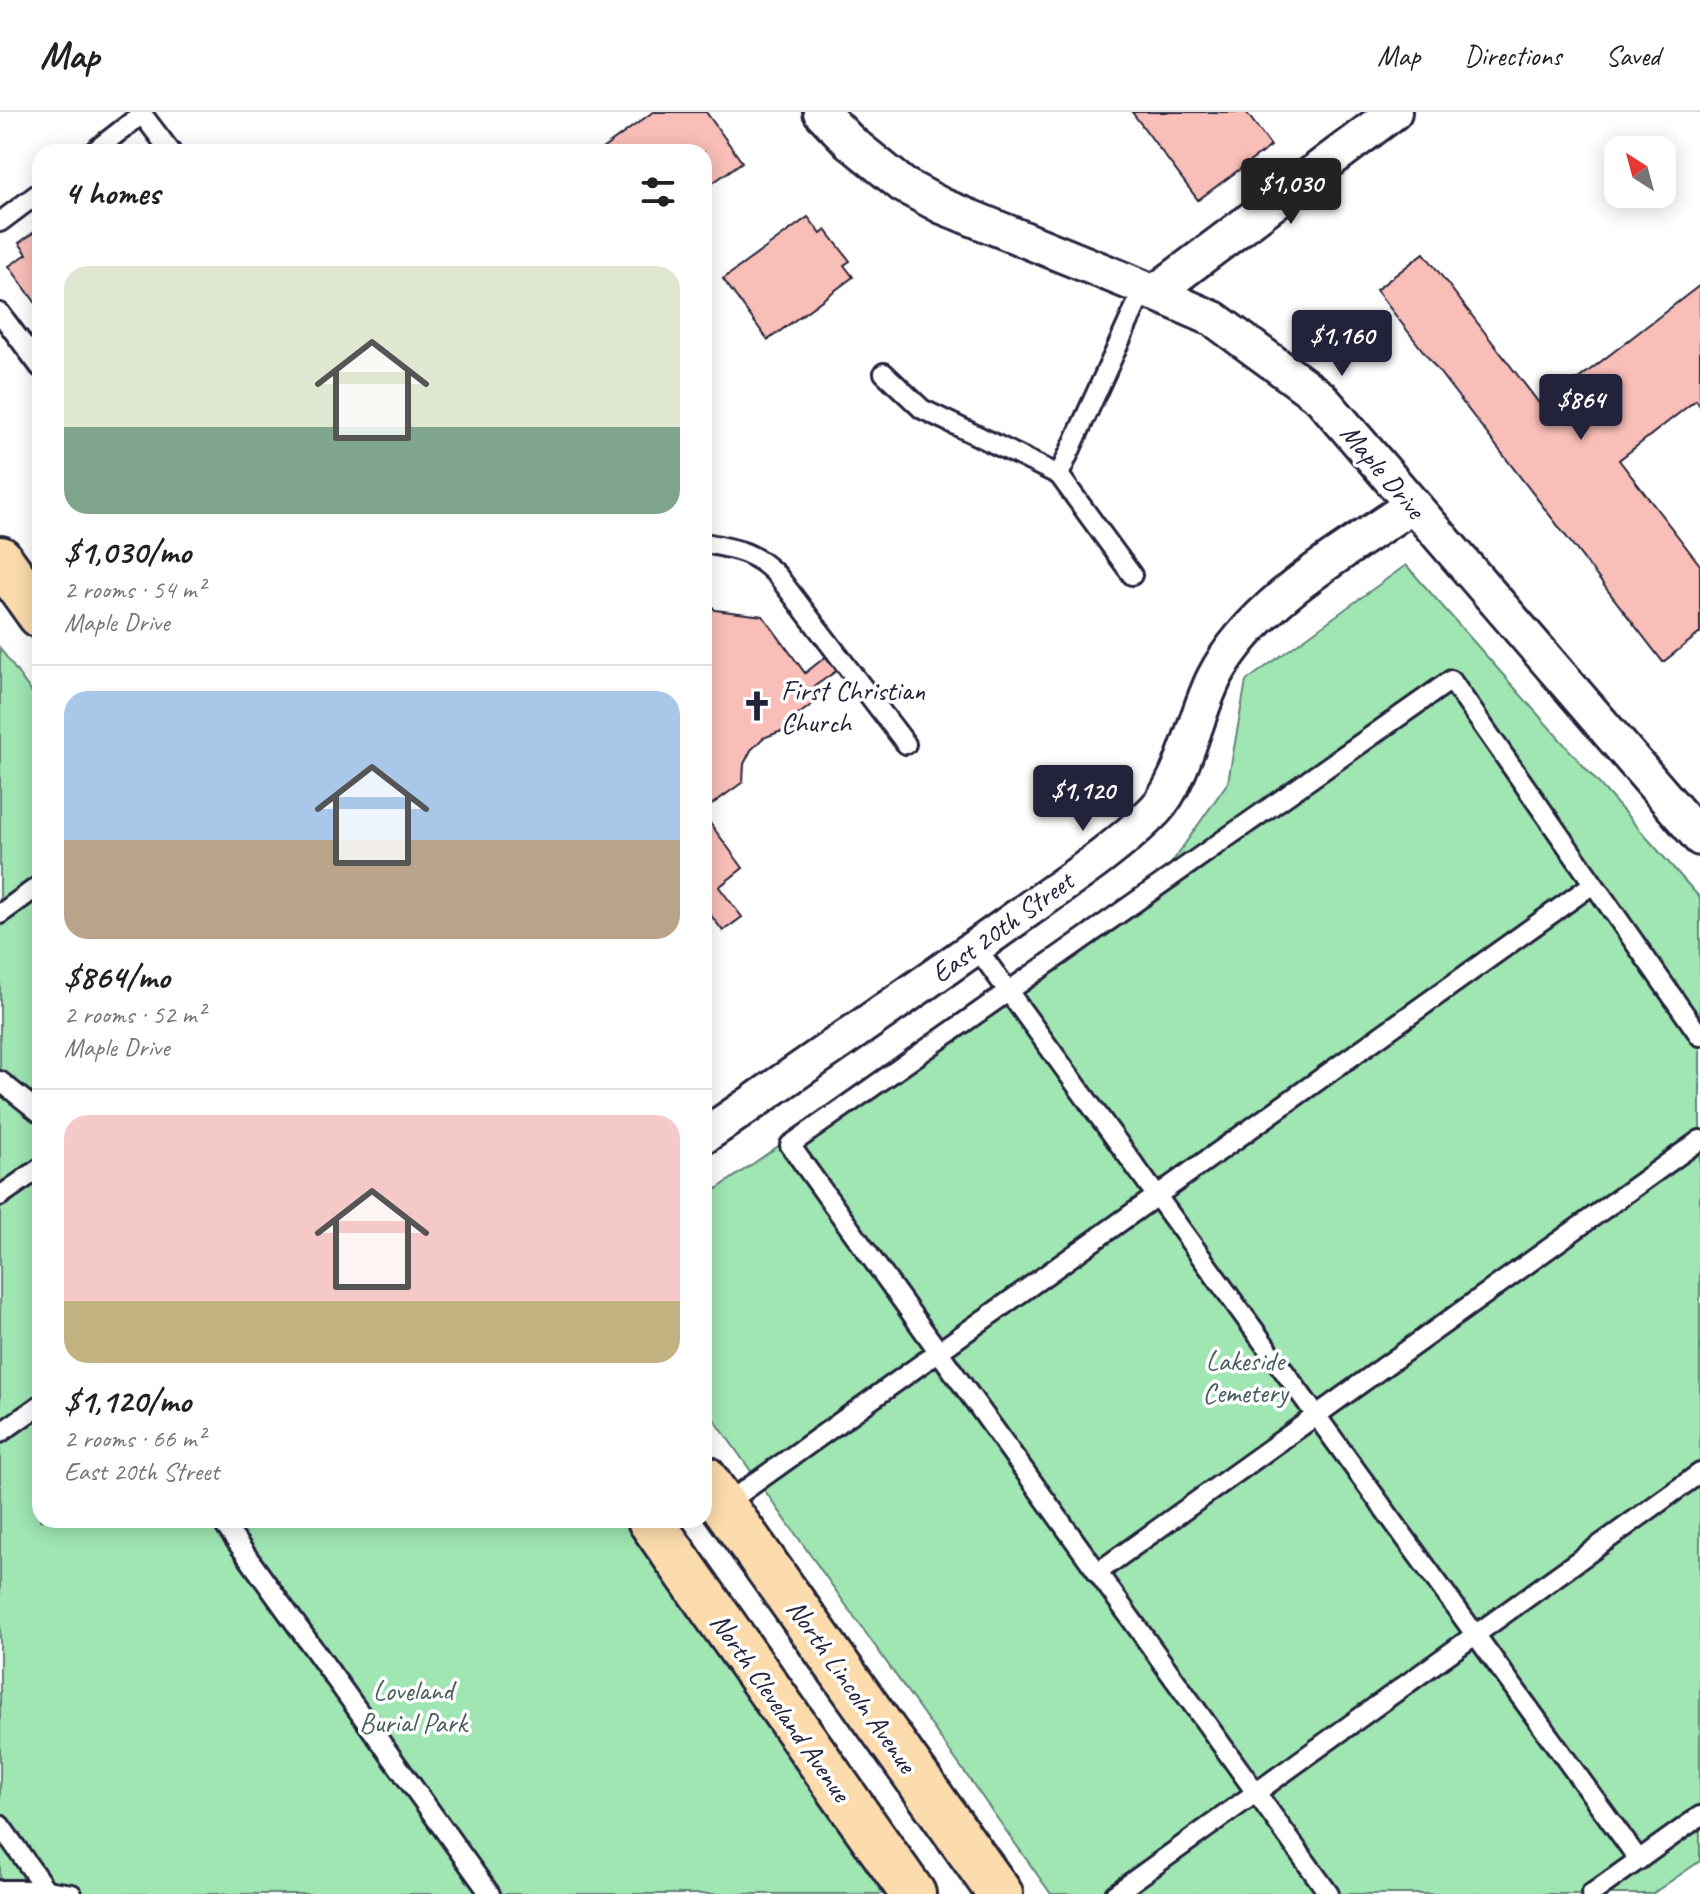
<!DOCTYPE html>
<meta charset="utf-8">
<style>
body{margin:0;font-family:Caveat,sans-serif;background:#f2f2f2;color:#202124;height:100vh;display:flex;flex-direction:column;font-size:30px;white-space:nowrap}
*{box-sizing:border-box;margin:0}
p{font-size:26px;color:#757577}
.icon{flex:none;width:44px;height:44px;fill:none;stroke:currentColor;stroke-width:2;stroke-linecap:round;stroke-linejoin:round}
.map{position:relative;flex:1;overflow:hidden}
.side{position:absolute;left:32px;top:32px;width:680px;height:1384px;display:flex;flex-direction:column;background:#fff;border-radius:24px;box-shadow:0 4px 20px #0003}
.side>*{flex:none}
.needle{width:52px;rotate:324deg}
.controls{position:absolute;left:1604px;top:24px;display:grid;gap:16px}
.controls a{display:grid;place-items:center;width:72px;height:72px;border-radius:16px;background:#fff;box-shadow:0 4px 20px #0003;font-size:40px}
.price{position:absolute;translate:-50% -68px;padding:0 18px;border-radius:8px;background:#22223b;color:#fff;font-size:26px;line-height:52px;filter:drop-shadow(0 2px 4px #0008)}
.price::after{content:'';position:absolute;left:50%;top:48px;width:24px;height:18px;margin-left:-12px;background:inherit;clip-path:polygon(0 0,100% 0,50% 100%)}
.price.active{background:#222;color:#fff}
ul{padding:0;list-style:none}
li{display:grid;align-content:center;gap:16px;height:424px;padding:0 32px}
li+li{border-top:2px solid #e0e0e0}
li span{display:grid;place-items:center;height:248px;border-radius:24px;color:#555}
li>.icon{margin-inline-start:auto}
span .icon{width:144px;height:144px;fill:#fffc;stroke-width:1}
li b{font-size:34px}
h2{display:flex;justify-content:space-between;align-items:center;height:96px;padding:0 32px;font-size:34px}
header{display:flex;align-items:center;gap:48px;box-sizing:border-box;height:112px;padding:0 40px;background:#fff;border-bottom:2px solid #e0e0e0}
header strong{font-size:38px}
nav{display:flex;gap:44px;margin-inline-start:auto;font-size:28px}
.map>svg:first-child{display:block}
.green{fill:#9fe6b3;stroke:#608477;stroke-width:2}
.building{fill:#f9beb7;stroke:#22223b;stroke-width:2}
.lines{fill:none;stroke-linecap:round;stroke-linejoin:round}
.lane-casing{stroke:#22223b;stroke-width:24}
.street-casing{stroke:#22223b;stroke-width:40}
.highway-casing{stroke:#22223b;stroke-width:50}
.lane{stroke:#fff;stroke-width:18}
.street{stroke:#fff;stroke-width:34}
.highway{stroke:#fcdcac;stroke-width:44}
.labels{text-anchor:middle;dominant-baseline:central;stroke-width:7;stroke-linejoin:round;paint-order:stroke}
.street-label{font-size:28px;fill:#22223b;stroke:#fff}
.poi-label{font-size:28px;fill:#22223b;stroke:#fff;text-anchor:start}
.park-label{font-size:28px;fill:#485d5f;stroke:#fff}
</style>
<header>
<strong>Map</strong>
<nav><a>Map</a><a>Directions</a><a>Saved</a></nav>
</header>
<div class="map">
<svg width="1700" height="1782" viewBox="0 0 1700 1782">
<rect width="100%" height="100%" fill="#fff"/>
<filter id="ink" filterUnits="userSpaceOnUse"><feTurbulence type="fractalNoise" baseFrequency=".0125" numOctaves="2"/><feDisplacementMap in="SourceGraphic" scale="16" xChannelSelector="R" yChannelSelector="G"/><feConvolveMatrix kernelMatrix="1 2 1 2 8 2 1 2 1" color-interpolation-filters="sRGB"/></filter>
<g filter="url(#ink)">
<g class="green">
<polygon points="1406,453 1700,786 1700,1749 1652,1782 1051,1782 704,1293 704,1086 1161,766 1228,670 1246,569"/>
<polygon points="0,536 40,592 40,1408 623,1408 890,1782 0,1782"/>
</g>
<g class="building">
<polygon points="653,0 706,0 742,50 704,77 704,40 598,40"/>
<polygon points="1132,0 1246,0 1271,34 1198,88"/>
<polygon points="808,105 821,122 826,118 850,149 844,153 853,165 768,228 723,167"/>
<polygon points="40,116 40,197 9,154 27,142 19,131"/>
<polygon points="1424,141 1542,295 1700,173 1700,294 1696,288 1619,348 1700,453 1700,521 1663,550 1376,178"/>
<polygon points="704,484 715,498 763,504 805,561 828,543 839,557 815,574 823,584 798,603 796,618 779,620 763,626 751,638 744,652 743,670 704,698"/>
<polygon points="704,703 743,756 719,775 742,805 723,819 706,797 704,799"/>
</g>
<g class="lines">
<g class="lane-casing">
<g id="lane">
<polyline points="93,40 142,2 171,40"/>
<polyline points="0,110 40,80"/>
<polyline points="0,201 40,255"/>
<polyline points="884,261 922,297 1059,363 1132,463"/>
<polyline points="1059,363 1144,176"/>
<path d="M704 431C736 437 753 439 777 463L906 632"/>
<polyline points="0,802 40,773"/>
<polyline points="976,835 1639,1748"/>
<polyline points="0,969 40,1001"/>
<polyline points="0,1084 40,1056"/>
<polyline points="0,1321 40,1293"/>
<polyline points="724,1393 1593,772"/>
<polyline points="221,1408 490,1782"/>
<polyline points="1098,1460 1700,1028"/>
<polyline points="0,1713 46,1778"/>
<polyline points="0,1778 46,1778 72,1782"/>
<polyline points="1115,1782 1700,1361"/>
<polyline points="1329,1782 790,1033 1451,568 1700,924"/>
<polyline points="1591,1782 1700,1704"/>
</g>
</g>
<g class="street-casing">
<g id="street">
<polyline points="821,0 850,30 903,73 942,94 1127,169 1214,207 1321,286 1700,726"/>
<polyline points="1154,181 1394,0"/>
<path d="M704 1024C807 953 910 882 1012 809 1060 774 1113 741 1155 698 1183 669 1195 604 1214 566 1251 492 1345 439 1412 393"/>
</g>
</g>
<g class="highway-casing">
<g id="highway">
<polyline points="0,447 40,503"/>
<polyline points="704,1366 1000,1782"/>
<polyline points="650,1408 913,1782"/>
</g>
</g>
<use href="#lane" class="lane"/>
<use href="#street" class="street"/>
<use href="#highway" class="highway"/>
</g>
</g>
<defs>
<g id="church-bare" transform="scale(2.4)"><path d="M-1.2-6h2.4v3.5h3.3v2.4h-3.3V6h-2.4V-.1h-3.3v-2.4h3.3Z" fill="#22223b" stroke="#fff" stroke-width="2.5" paint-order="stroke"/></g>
</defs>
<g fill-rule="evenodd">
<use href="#church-bare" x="757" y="594"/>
</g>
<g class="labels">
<g class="street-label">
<text transform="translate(1383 359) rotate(50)">Maple Drive</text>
<text transform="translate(1002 815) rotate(-36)">East 20th Street</text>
<text transform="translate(852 1574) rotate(55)">North Lincoln Avenue</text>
<text transform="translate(781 1595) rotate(55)">North Cleveland Avenue</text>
</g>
<g class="poi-label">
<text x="781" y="578">First Christian<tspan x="781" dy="32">Church</tspan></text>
</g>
<g class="park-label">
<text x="1245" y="1248">Lakeside<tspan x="1245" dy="32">Cemetery</tspan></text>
<text x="413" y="1578">Loveland<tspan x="413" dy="32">Burial Park</tspan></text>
</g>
</g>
</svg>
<div class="controls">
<a><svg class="needle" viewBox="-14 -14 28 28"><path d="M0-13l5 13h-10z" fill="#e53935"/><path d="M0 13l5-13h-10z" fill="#757577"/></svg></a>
</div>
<b class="price active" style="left:1291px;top:114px">$1,030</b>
<b class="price" style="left:1342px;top:266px">$1,160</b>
<b class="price" style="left:1581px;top:330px">$864</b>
<b class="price" style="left:1083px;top:721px">$1,120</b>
<section class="side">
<h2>4 homes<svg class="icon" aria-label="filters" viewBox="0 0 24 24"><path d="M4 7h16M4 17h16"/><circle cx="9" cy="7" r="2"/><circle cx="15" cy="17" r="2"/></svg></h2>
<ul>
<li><span style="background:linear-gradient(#dfe7d0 65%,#7fa58c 0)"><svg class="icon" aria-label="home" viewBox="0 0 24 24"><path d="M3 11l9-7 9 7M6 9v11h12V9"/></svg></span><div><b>$1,030/mo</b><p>2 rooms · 54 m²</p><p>Maple Drive</p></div></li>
<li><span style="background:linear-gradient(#a9c7e8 60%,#b9a48a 0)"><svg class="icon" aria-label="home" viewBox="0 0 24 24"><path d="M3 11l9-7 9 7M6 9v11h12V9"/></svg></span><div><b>$864/mo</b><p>2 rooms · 52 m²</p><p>Maple Drive</p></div></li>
<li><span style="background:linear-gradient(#f6c9c9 75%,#c2b280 0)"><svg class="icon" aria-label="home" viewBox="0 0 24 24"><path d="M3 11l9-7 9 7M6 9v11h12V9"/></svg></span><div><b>$1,120/mo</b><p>2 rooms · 66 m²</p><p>East 20th Street</p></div></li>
</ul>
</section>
</div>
